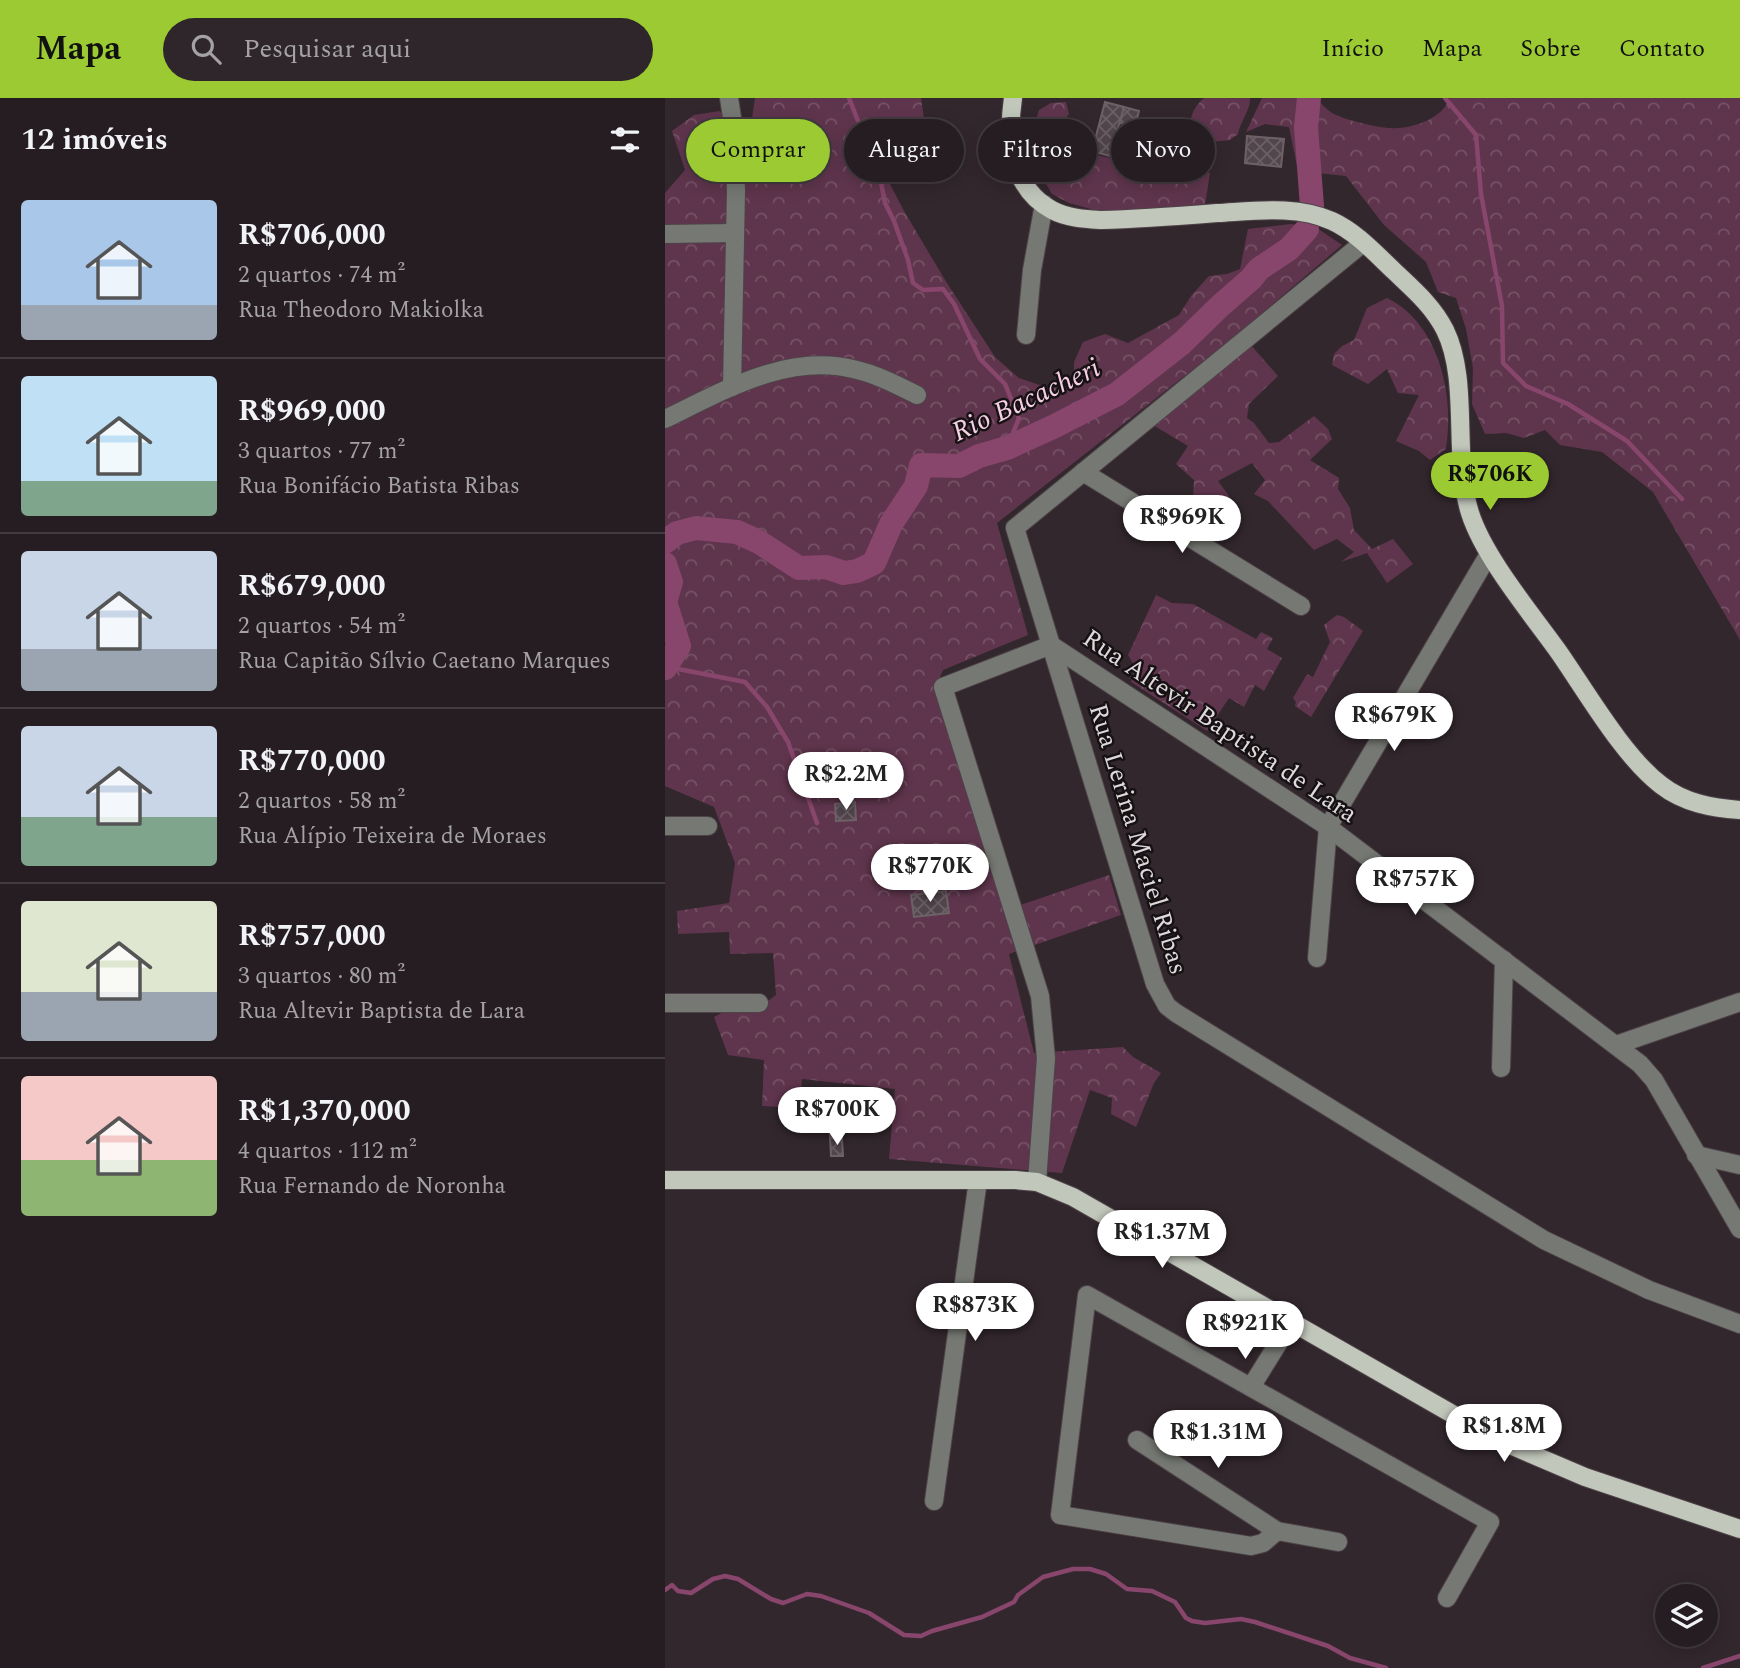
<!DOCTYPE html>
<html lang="pt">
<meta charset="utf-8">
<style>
body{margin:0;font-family:Spectral,serif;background:#2e262a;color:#f1f3f6;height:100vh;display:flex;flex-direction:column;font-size:26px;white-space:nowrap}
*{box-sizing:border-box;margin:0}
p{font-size:23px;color:#a4a2a5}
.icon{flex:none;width:38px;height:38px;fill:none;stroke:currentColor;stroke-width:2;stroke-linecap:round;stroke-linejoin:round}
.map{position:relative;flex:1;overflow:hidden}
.details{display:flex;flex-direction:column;background:#261d22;width:665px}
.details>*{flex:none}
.top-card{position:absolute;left:21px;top:21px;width:665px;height:63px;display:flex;gap:14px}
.tools{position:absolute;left:990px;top:1486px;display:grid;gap:14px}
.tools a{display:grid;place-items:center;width:63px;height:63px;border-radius:50%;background:#261d22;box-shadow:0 4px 18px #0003,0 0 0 2px #423b40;font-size:35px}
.price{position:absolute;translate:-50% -60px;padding:0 16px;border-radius:24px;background:#fff;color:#222;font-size:23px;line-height:46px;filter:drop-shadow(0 2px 4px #0008)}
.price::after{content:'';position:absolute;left:50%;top:42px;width:21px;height:16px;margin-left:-10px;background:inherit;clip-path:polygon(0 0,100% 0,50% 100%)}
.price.active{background:#9cca32;color:#111}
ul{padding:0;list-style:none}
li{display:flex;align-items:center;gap:21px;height:175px;padding:0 21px}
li+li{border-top:2px solid #423b40}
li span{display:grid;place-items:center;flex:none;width:196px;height:140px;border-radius:7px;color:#555}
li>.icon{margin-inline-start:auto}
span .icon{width:84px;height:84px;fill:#fffc;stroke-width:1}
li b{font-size:30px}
h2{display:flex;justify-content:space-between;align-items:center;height:84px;padding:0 21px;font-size:30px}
.chip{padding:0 24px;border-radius:32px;background:#261d22;box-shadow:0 4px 18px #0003,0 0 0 2px #423b40;font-size:24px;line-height:63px}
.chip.active{background:#9cca32;color:#111}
header{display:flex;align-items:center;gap:42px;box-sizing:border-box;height:98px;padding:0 35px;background:#9cca32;color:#111}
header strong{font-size:33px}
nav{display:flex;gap:38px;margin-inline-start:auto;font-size:24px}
.search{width:490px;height:63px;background:#2e262a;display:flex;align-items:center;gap:18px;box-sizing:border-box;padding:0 24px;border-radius:38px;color:#a4a2a5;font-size:26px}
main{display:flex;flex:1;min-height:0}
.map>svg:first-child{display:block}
.forest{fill:url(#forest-crowns)}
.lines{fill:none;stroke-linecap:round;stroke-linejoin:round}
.stream{stroke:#88466c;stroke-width:4.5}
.river{stroke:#88466c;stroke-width:24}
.building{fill:url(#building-cross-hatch);stroke:#6d6167;stroke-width:2}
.minor-casing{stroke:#4e4349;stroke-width:20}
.major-casing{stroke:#4e4349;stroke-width:20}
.minor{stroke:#767973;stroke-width:18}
.major{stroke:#c2c7bc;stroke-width:18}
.labels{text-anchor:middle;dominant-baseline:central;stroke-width:5;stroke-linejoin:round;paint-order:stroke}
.street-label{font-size:26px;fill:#dfd8dc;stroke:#161214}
.water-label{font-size:28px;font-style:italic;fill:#f7cfe4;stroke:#161214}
</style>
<header>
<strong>Mapa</strong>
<div class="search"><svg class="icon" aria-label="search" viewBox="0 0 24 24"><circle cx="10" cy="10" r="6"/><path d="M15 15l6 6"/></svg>Pesquisar aqui</div>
<nav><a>Início</a><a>Mapa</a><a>Sobre</a><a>Contato</a></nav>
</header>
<main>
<section class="details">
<h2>12 imóveis<svg class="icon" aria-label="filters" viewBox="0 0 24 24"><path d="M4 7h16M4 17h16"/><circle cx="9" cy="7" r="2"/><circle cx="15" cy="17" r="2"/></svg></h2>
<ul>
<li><span style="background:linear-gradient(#a9c7e8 75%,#9aa5b1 0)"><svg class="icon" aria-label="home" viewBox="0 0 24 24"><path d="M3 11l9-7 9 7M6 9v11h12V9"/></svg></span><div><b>R$706,000</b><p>2 quartos · 74 m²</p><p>Rua Theodoro Makiolka</p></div></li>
<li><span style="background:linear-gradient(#bfe0f5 75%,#7fa58c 0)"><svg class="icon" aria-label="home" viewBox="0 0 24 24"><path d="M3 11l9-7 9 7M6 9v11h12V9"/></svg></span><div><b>R$969,000</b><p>3 quartos · 77 m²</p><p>Rua Bonifácio Batista Ribas</p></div></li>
<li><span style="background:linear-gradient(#c9d6e8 70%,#9aa5b1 0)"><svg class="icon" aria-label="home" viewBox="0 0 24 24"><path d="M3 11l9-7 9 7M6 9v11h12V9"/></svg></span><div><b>R$679,000</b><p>2 quartos · 54 m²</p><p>Rua Capitão Sílvio Caetano Marques</p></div></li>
<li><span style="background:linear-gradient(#c9d6e8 65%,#7fa58c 0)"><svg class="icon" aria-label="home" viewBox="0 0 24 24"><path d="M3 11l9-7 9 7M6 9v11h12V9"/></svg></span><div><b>R$770,000</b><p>2 quartos · 58 m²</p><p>Rua Alípio Teixeira de Moraes</p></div></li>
<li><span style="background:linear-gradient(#dfe7d0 65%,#9aa5b1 0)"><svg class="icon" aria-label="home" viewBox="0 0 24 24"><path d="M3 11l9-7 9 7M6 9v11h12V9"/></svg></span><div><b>R$757,000</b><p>3 quartos · 80 m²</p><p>Rua Altevir Baptista de Lara</p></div></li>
<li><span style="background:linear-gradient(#f6c9c9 60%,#8fb573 0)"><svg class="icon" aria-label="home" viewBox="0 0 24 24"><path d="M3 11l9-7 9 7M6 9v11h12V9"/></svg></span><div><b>R$1,370,000</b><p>4 quartos · 112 m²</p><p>Rua Fernando de Noronha</p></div></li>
</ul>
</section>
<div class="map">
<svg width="1075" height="1570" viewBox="0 0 1075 1570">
<defs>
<pattern id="forest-crowns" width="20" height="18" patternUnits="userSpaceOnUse" patternTransform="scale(1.75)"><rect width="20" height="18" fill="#5f354d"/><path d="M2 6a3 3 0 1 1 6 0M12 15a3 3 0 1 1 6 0" fill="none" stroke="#765266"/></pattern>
<pattern id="building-cross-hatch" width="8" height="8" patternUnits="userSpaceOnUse" patternTransform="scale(1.75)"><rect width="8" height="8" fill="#52464c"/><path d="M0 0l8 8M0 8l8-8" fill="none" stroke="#6a6065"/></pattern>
</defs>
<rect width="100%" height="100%" fill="#32272d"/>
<g class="forest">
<polygon points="90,0 256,0 260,28 211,45 225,86 239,113 280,182 330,259 354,280 383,290 409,287 409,264 418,244 440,236 463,245 514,217 526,198 544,178 562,176 575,171 583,131 626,126 652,130 677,147 564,243 332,425 363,537 278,572 270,591 341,812 444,777 456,817 344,856 369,955 458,949 468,959 496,975 489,985 471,1029 446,1016 447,1000 425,992 397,1075 224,1061 230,991 137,981 134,1010 97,1008 99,962 63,957 49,919 62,912 95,909 111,897 108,855 65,856 64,834 13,836 12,813 64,805 70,765 49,709 0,688 0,95 20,72 7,33 29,17 55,13 73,35 85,33"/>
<path d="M539 0H585C586 11 575 24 573 36L565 42 527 46C523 28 524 13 539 0Z"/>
<path d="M597 0H651C656 5 661 11 667 15 677 21 713 30 725 30 744 32 779 21 784 0H1075V542L988 394 937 354 895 347 880 332 859 340 841 335 820 336 807 306 808 270 801 231 791 200 773 194 761 164 719 127 681 78 633 73 624 29 600 26 581 34Z"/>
<polygon points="401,4 404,16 396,26 400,45 415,48 420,55 451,61 458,29 472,32 474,26 483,25 488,33 498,32 506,37 503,41 518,54 515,64 525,73 545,75 540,107 437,114 404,105 387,96 372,70 366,38 374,12 386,5"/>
<path d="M722 200C774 225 790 298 781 351L765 362 754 353 731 343 754 297 733 295 722 271 703 286 667 267 669 256 677 248 689 242 702 210Z"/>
<polygon points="585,246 613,278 584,306 582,320 589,325 604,345 614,344 649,318 663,331 667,341 645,362 674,380 673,391 685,410 689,432 707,451 728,441 748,466 722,485 702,455 676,464 689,454 672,441 649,452 603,403 589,396 600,382 587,365 553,383 572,409 553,434 527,417 529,382 511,366 523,348 488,327"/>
<polygon points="491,497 507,505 528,506 591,541 596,534 608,540 602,551 617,560 599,593 590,587 579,609 564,600 542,633 466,584 470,569 463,557"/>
<polygon points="672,517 679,519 698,533 646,619 630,608 631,604 628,600 642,576 648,579 665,544 659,527"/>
</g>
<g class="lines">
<g class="stream">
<polyline points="184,0 215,79 220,105 229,123 243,162 248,185 258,192 278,191 289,206 315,261 340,286 354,320 342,350"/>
<polyline points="780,0 811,37 816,96 837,208 838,265 861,288 903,306 962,343 1017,401"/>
<polyline points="3,569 80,584 102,609 123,644 152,725"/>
<polyline points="0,1492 7,1487 13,1493 26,1495 48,1481 60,1478 73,1481 106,1501 118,1505 142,1496 156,1498 204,1515 239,1537 256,1538 267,1533 317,1519 349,1504 353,1497 378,1479 408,1471 425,1471 441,1476 462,1491 487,1493 510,1504 521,1520 527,1523 540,1525 576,1521 590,1524 663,1548 685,1560 721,1570"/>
<polyline points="1038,1570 1075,1558"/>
</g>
<g class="river">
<polyline points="644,0 641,29 647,108"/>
<polyline points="0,444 12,435 31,430 72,434 94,444 134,470 161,469 179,475 192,473 209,465 226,426 251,388 256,367 294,368 314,358 342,350 390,328 452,296 517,245 555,208 586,181 594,171 624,151 642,131"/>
<polyline points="0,466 6,484 0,504 14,548 0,570"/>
</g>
</g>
<g class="building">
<polygon points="440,4 459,9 445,58 427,53"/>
<polygon points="459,9 474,13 470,29 455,25"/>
<polygon points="582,38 619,41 616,69 580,65"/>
<polygon points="190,704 191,722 171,723 170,706"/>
<polygon points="251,748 252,766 225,768 224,750"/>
<polygon points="281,793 284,815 249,819 246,797"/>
<polygon points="166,996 184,997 184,1010 168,1012"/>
<polygon points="164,1020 176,1020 177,1038 165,1039"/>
<polygon points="165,1040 177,1040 178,1058 166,1058"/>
</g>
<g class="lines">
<g class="minor-casing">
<g id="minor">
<polyline points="64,0 68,26 71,93 67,289"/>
<polyline points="0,136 70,135"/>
<polyline points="698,145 350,430 490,886 502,908 511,915 879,1142 984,1192 1075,1226"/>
<polyline points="361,237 367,172 379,106"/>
<path d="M0 321C58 293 122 255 188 271 211 276 232 287 252 297"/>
<polyline points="418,374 636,508"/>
<polyline points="0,728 43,728"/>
<polyline points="652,860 663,729 824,456"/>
<polyline points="0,905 94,905"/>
<polyline points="951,947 1075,904"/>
<polyline points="836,970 839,862"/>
<polyline points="1031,1057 1075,1067"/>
<polyline points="372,1084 381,960 375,898 278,589 386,547 663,729 975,966 989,982 1075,1131"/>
<polyline points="586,1289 627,1223"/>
<polyline points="472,1342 612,1433 673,1444"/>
<polyline points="269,1403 313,1082"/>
<polyline points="612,1433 598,1445 586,1448 395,1417 422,1197 825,1424 782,1500"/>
</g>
</g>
<g class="major-casing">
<g id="major">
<path d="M348 0C342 41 346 90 387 112 402 120 420 121 436 122 475 121 514 118 552 115 590 113 632 107 667 123 691 134 710 155 729 173 748 191 768 208 780 232 805 283 787 358 805 415 819 459 865 514 893 553 921 593 958 658 996 687 1019 705 1047 710 1075 712"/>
<polyline points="0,1082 350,1082 372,1084 408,1099 831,1341 920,1379 1075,1431"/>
</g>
</g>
<use href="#minor" class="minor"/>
<use href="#major" class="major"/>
</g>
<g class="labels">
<g class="street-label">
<text transform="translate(555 628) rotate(34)">Rua Altevir Baptista de Lara</text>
<text transform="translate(473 741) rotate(73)">Rua Lerina Maciel Ribas</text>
</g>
<g class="water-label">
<text transform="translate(361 302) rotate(-25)">Rio Bacacheri</text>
</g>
</g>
</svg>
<div class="tools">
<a><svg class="icon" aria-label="layers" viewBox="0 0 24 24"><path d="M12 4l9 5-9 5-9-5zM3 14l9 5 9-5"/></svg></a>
</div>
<b class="price active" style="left:825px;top:414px">R$706K</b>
<b class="price" style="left:517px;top:457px">R$969K</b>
<b class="price" style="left:729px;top:655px">R$679K</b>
<b class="price" style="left:181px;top:714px">R$2.2M</b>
<b class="price" style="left:265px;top:806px">R$770K</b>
<b class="price" style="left:750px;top:819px">R$757K</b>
<b class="price" style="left:172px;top:1049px">R$700K</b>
<b class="price" style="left:497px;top:1172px">R$1.37M</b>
<b class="price" style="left:310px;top:1245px">R$873K</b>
<b class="price" style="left:580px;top:1263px">R$921K</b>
<b class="price" style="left:839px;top:1366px">R$1.8M</b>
<b class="price" style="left:553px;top:1372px">R$1.31M</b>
<div class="top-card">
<a class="chip active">Comprar</a>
<a class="chip">Alugar</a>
<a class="chip">Filtros</a>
<a class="chip">Novo</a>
</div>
</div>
</main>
